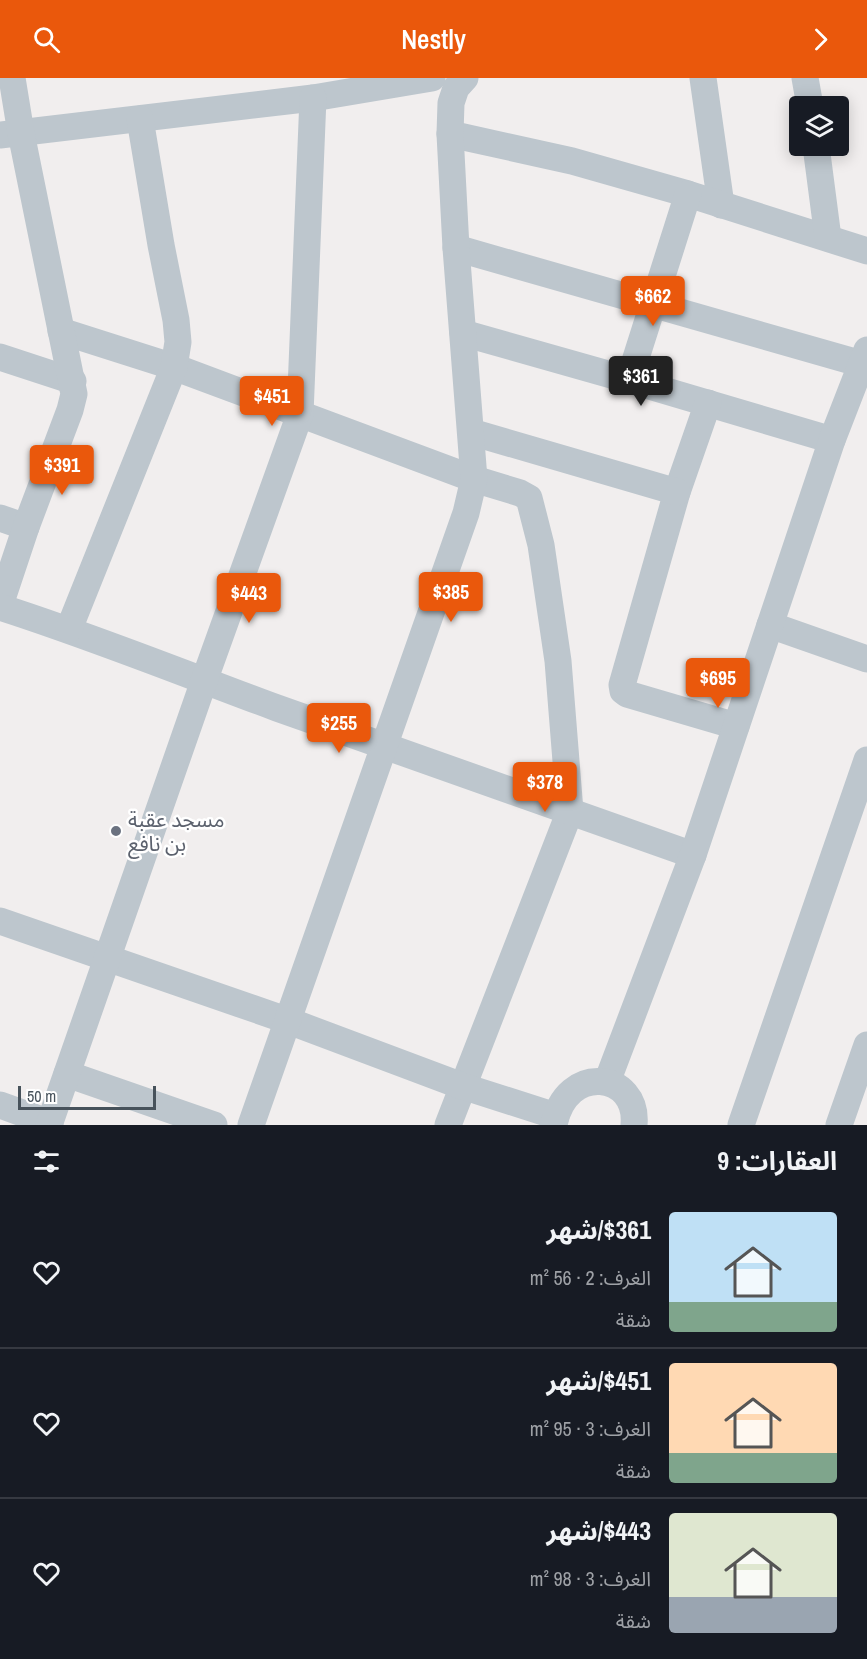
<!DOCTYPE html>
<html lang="ar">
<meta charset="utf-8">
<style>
body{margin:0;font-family:"Archivo Narrow","Noto Sans Arabic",sans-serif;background:#242831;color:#f1f3f6;direction:rtl;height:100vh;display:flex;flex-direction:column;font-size:22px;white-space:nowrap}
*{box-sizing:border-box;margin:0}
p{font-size:20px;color:#9ea1a6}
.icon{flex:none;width:33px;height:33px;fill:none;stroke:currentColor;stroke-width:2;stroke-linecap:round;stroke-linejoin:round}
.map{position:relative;height:1047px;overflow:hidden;direction:ltr}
.sheet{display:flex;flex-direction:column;background:#171b24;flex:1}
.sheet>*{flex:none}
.controls{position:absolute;left:789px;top:18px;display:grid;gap:12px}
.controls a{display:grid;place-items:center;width:60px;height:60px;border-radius:6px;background:#171b24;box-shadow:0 3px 15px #0003;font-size:30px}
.scale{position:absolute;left:18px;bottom:15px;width:138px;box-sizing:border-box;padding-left:6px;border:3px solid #47525b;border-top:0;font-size:16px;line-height:21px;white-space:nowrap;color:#47525b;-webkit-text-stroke:4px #fff;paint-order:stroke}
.price{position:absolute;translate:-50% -51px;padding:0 14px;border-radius:6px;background:#ea580c;color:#fff;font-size:20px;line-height:39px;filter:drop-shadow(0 2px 3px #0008)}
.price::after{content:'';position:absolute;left:50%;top:36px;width:18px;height:14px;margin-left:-9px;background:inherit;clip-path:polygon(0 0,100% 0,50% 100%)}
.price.active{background:#222;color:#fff}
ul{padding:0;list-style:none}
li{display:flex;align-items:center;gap:18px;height:150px;padding:0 30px}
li+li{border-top:2px solid #363941}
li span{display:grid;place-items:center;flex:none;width:168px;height:120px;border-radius:6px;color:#555}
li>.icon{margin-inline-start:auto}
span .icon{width:72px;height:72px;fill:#fffc;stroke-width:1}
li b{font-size:26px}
h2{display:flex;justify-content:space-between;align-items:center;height:72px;padding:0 30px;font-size:26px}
header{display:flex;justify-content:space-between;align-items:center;height:78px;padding:0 30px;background:#ea580c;color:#fff;font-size:27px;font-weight:600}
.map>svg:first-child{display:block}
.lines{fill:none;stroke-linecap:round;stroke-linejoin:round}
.minor{stroke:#bdc6cd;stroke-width:27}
.worship-dot{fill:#6b7280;stroke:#fff;stroke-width:2}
.labels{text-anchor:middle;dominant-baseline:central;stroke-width:5;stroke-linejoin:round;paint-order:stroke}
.worship-label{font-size:21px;fill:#5b616d;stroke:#fff;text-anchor:start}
</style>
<header><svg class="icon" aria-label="forward" viewBox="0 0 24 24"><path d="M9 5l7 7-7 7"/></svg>Nestly<svg class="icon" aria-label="search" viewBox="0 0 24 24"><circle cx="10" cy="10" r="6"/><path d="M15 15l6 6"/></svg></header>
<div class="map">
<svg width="867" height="1047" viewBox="0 0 867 1047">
<rect width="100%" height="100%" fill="#f1eeee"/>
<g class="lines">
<g class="minor">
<polyline points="703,0 721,127"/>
<polyline points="805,0 810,28"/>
<polyline points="450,56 572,83 688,116 867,173"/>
<polyline points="0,57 313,20 432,0"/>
<polyline points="816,68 828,160"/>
<polyline points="456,170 862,286"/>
<polyline points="61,253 174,289 474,401 520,415 529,420 541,467 558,583 570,733 448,1047"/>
<polyline points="463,255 629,302 832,362"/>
<polyline points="0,279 73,303"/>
<polyline points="629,302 688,116"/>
<polyline points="708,325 677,414 622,607 623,613 627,616 736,648"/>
<polyline points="471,354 677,414"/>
<polyline points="0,440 26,449"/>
<polyline points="0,527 26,449 70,332 74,316 21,55 12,0"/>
<path d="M0 529C94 559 185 596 277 630 415 680 554 728 693 777"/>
<polyline points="770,547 867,581"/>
<polyline points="69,551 174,289 178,264 176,242 161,167 140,41"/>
<polyline points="0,843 289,943 462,1008 556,1038"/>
<polyline points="67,996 214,1047"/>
<polyline points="607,1004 693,777 832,362 867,272"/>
<polyline points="0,1027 50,1045"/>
<polyline points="49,1047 204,603 300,336 313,20"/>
<polyline points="251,1047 466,435 474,401 456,170 450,56 451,25 456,10 465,0"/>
<path d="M554 1047C566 984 639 994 634 1047"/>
<polyline points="741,1047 867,682"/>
<polyline points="839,1047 867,967"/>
</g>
</g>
<circle class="worship-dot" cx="116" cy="753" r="6"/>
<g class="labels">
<g class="worship-label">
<text x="128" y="741">مسجد عقبة<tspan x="128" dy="24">بن نافع</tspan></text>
</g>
</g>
</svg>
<div class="controls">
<a><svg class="icon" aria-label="layers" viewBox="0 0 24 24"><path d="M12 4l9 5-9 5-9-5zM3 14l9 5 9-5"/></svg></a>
</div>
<div class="scale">50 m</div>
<b class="price" style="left:653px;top:249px">$662</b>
<b class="price active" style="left:641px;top:329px">$361</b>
<b class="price" style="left:272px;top:349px">$451</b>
<b class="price" style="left:62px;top:418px">$391</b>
<b class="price" style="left:451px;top:545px">$385</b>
<b class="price" style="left:249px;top:546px">$443</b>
<b class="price" style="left:718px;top:631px">$695</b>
<b class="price" style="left:339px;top:676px">$255</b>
<b class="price" style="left:545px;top:735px">$378</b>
</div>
<section class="sheet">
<h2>العقارات: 9<svg class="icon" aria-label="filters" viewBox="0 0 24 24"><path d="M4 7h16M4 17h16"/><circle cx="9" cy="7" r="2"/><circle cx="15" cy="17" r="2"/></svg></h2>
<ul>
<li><span style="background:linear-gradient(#bfe0f5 75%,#7fa58c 0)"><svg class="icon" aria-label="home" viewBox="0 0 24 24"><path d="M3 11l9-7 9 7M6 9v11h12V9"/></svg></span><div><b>$361/شهر</b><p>الغرف: 2 · 56 m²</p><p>شقة</p></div><svg class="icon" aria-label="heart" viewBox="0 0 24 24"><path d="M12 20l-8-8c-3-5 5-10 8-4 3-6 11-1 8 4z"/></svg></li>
<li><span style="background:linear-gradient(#ffd9b3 75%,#7fa58c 0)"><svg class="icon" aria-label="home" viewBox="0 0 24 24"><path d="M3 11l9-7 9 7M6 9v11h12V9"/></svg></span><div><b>$451/شهر</b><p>الغرف: 3 · 95 m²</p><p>شقة</p></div><svg class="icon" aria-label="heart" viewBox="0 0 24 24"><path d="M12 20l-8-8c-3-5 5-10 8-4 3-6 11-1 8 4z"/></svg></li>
<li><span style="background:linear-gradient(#dfe7d0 70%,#9aa5b1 0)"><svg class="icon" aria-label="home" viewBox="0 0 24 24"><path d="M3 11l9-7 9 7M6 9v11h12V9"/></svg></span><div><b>$443/شهر</b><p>الغرف: 3 · 98 m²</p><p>شقة</p></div><svg class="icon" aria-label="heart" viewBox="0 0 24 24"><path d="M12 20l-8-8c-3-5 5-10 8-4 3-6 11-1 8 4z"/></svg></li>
</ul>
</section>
